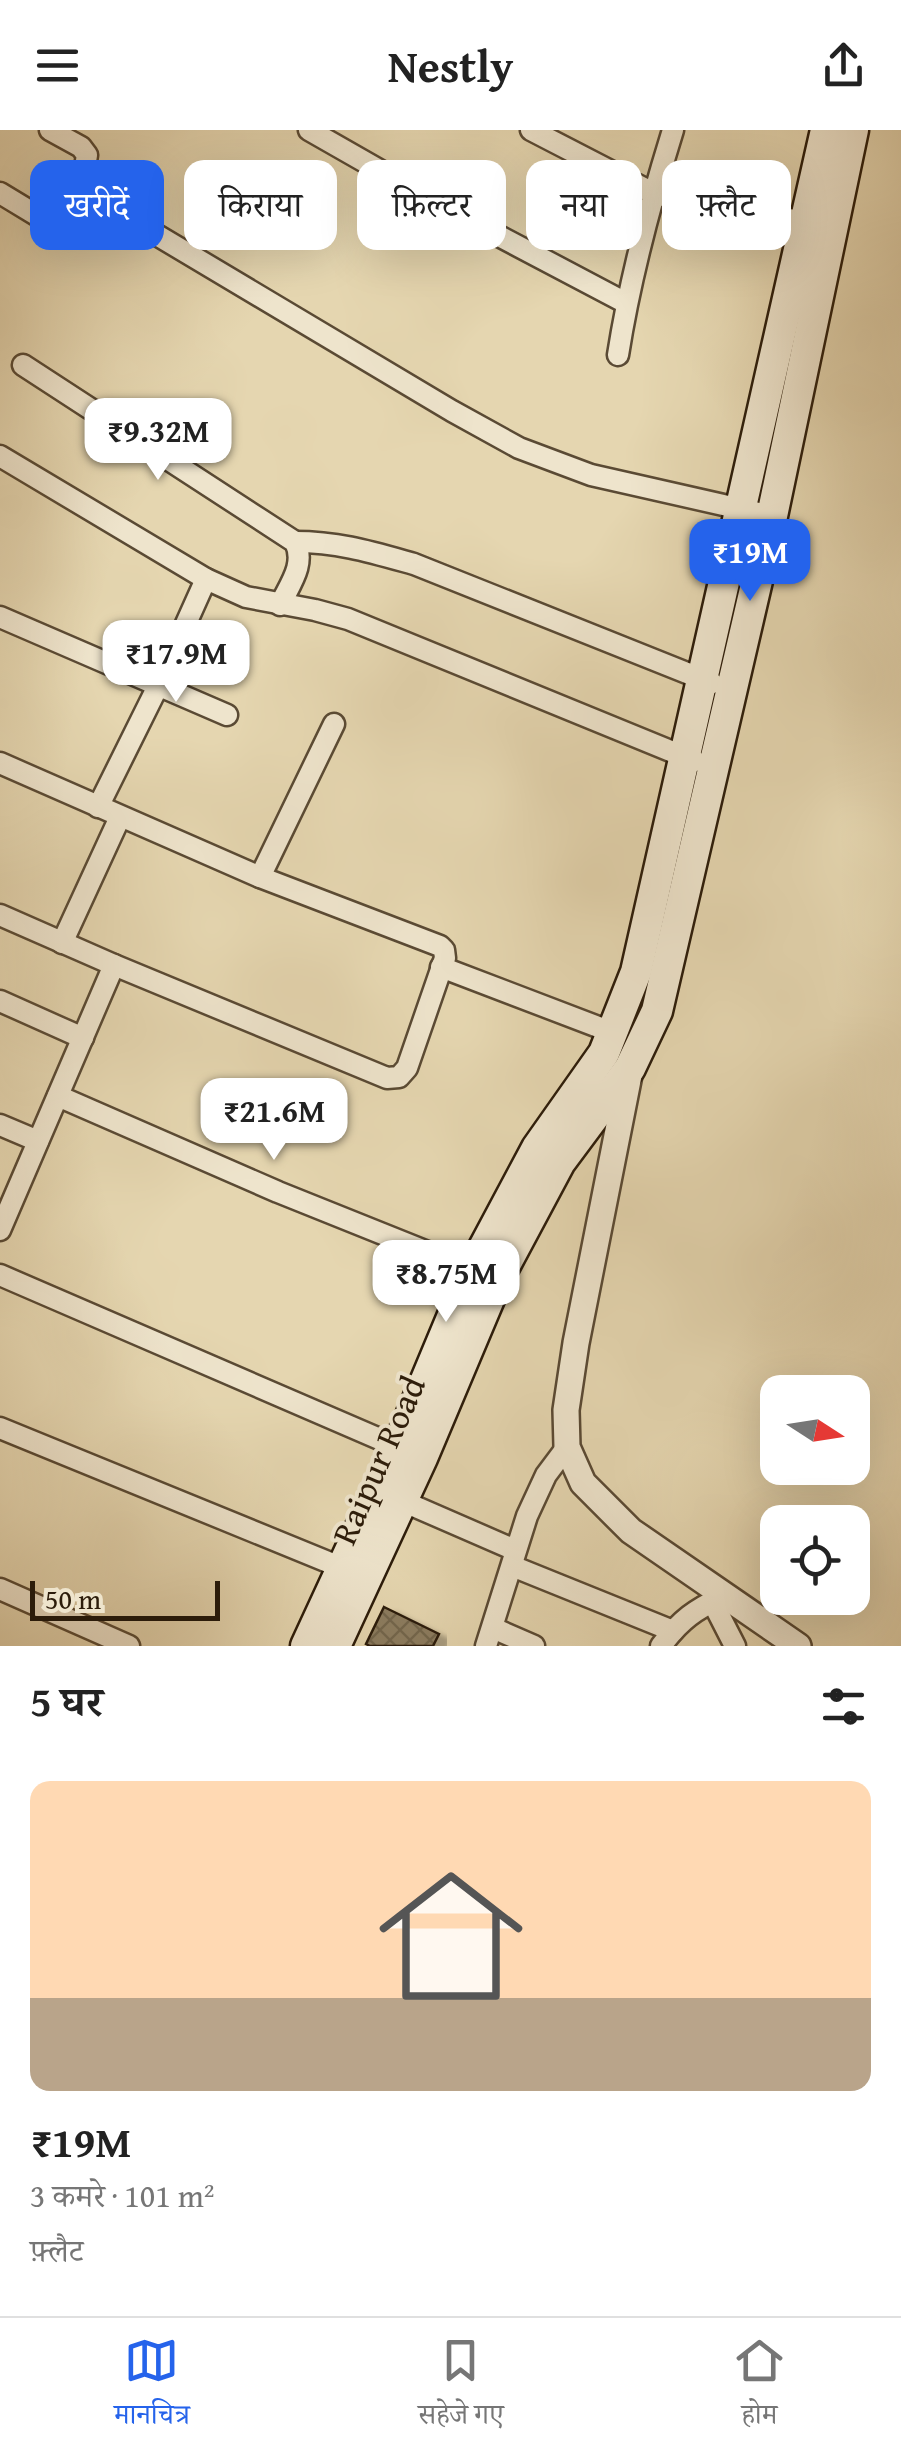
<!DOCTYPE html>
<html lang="hi">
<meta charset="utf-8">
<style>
body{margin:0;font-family:"Gentium Book Plus","Noto Serif Devanagari",serif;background:#f2f2f2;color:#222;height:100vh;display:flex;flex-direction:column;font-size:38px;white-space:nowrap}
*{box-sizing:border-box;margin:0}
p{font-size:32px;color:#767676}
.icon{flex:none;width:55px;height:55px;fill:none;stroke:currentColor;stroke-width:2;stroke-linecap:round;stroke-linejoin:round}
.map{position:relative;height:1516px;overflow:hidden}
.sheet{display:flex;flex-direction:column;background:#fff;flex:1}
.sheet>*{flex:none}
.banner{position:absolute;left:30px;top:30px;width:842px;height:90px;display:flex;gap:20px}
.needle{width:65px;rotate:102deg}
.controls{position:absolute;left:760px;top:1245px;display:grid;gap:20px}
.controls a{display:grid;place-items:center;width:110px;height:110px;border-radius:20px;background:#fff;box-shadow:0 10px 40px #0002;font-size:50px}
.scale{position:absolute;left:30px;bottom:25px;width:190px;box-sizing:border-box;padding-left:10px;border:5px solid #2c1c0a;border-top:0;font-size:28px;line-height:35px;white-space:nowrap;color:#2c1c0a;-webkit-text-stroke:8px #eee4cc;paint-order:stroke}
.price{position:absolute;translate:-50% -85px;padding:0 22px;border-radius:20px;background:#fff;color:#222;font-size:32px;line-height:65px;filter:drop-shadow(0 2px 5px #0008)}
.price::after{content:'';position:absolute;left:50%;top:60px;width:30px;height:22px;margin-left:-15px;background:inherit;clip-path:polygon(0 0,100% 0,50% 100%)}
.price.selected{background:#2563eb;color:#fff}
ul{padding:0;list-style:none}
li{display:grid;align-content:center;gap:20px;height:530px;padding:0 30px}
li+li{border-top:2px solid #e0e0e0}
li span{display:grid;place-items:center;height:310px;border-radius:20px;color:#555}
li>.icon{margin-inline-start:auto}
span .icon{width:180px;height:180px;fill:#fffc;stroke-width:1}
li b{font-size:42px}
h2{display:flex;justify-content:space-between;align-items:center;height:120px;padding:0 30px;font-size:42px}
.pill{padding:0 35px;border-radius:20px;background:#fff;box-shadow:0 10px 40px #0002;font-size:35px;line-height:90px}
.pill.selected{background:#2563eb;color:#fff}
header{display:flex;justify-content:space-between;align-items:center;height:130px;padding:0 30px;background:#fff;font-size:45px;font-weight:800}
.menu{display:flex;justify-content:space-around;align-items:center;height:140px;border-top:2px solid #e0e0e0;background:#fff;font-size:28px;color:#767676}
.menu a{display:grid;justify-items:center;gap:5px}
.menu .selected{color:#2563eb}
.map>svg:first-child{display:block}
.building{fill:url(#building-cross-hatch);stroke:#2c1c0a;stroke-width:2.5;filter:url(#shadow)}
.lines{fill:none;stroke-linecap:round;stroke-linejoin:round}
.minor-casing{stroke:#5a4a34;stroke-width:25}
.tertiary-casing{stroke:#5a4a34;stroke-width:30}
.secondary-casing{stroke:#2c1c0a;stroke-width:35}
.minor{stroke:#eee4cc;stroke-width:20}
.tertiary{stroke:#eee4cc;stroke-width:25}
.secondary{stroke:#eee4cc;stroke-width:30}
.labels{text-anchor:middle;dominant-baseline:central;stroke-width:8;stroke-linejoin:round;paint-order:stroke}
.street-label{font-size:35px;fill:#2c1c0a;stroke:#eee4cc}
</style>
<header><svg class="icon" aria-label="menu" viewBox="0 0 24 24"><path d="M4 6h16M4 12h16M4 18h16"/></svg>Nestly<svg class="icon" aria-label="share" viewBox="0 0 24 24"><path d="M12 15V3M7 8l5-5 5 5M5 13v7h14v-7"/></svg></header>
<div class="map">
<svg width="901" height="1516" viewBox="0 0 901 1516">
<defs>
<pattern id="building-cross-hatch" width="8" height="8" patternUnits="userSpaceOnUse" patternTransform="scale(2.5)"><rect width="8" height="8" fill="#8c7d60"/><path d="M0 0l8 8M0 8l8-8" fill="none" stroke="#73664d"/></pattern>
<filter id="shadow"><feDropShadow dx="11" dy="6" stdDeviation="2.5" flood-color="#0004"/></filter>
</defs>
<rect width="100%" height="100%" fill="#e5d6b0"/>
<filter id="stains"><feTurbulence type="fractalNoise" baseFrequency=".002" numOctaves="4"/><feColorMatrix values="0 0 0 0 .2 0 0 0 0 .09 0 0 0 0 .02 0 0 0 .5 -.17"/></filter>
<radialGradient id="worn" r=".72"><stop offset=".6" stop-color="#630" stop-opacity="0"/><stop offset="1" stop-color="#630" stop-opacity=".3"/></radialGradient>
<polygon class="building" points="384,1477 439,1504 433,1516 370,1516 366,1514"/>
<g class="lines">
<g class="minor-casing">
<g id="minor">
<polyline points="309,0 444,77 626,173"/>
<polyline points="531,0 653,63 702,77 816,93"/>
<polyline points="73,55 452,281 519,318 591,345 772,386"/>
<polyline points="0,63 38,86 48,87 54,82 85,37 87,25 81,17 50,0"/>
<path d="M618 225C630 148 650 74 673 0"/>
<path d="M23 235 295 412C306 434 290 454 280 475"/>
<polyline points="0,326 206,449 246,467 315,480 348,489 695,631"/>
<path d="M295 412C339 412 371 422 414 434L712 553"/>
<polyline points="0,487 227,585"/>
<polyline points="0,633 260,747 440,816 444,820 445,828 407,938 399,947 387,948 114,835 0,785"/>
<polyline points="98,677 158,556 206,449"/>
<polyline points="260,747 334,594"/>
<polyline points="62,813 120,687"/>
<polyline points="441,837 614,903"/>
<polyline points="0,871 83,908"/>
<polyline points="58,966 278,1062 480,1143"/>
<polyline points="0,995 38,1011"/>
<polyline points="0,1100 114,835"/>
<polyline points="0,1145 398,1317"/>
<polyline points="0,1298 350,1441"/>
<polyline points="393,1367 515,1420"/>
<polyline points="512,1436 673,1501"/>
<polyline points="0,1459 129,1516"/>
<polyline points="712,1471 735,1516"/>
<polyline points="493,1498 534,1516"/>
<polyline points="486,1516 527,1386 546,1345 567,1317"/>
<path d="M661 1516C681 1489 695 1480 725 1465"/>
</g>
</g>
<g class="tertiary-casing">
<polyline id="tertiary" points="630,940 576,1213 566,1280 567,1317 583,1353 631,1401 798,1516"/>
</g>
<g class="secondary-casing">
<g id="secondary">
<polyline points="306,1516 398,1317 472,1140 537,1018 604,923 636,842 826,0"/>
<polyline points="335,1516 422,1328 497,1150 560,1032 630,938 657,881 772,386 853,0"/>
</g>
</g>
<use href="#minor" class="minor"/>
<use href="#tertiary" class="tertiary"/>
<use href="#secondary" class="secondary"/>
</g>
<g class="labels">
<g class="street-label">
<text transform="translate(378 1330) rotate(-66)">Raipur Road</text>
</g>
</g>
<rect width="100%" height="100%" filter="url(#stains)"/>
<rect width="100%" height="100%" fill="url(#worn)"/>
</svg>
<div class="controls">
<a><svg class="needle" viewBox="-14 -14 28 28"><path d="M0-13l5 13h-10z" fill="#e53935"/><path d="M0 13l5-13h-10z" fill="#767676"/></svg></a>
<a><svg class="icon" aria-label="locate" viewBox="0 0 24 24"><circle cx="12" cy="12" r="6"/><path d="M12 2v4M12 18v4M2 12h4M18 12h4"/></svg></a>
</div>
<div class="scale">50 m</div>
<b class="price" style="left:158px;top:353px">₹9.32M</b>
<b class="price selected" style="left:750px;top:474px">₹19M</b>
<b class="price" style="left:176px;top:575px">₹17.9M</b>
<b class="price" style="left:274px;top:1033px">₹21.6M</b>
<b class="price" style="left:446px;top:1195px">₹8.75M</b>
<div class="banner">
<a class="pill selected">खरीदें</a>
<a class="pill">किराया</a>
<a class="pill">फ़िल्टर</a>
<a class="pill">नया</a>
<a class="pill">फ़्लैट</a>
</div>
</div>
<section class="sheet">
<h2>5 घर<svg class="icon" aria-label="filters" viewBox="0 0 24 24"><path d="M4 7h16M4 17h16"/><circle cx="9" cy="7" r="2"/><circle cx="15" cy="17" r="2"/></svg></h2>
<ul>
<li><span style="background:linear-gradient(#ffd9b3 70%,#b9a48a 0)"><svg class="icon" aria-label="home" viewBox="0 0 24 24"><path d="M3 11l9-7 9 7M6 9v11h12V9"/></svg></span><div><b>₹19M</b><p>3 कमरे · 101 m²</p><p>फ़्लैट</p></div></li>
</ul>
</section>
<nav class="menu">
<a class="selected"><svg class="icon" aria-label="map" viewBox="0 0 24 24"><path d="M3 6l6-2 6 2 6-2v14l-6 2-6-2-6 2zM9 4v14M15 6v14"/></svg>मानचित्र</a>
<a><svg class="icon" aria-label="saved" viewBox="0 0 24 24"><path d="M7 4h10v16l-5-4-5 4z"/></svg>सहेजे गए</a>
<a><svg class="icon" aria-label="home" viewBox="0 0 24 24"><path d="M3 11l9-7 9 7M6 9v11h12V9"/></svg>होम</a>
</nav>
